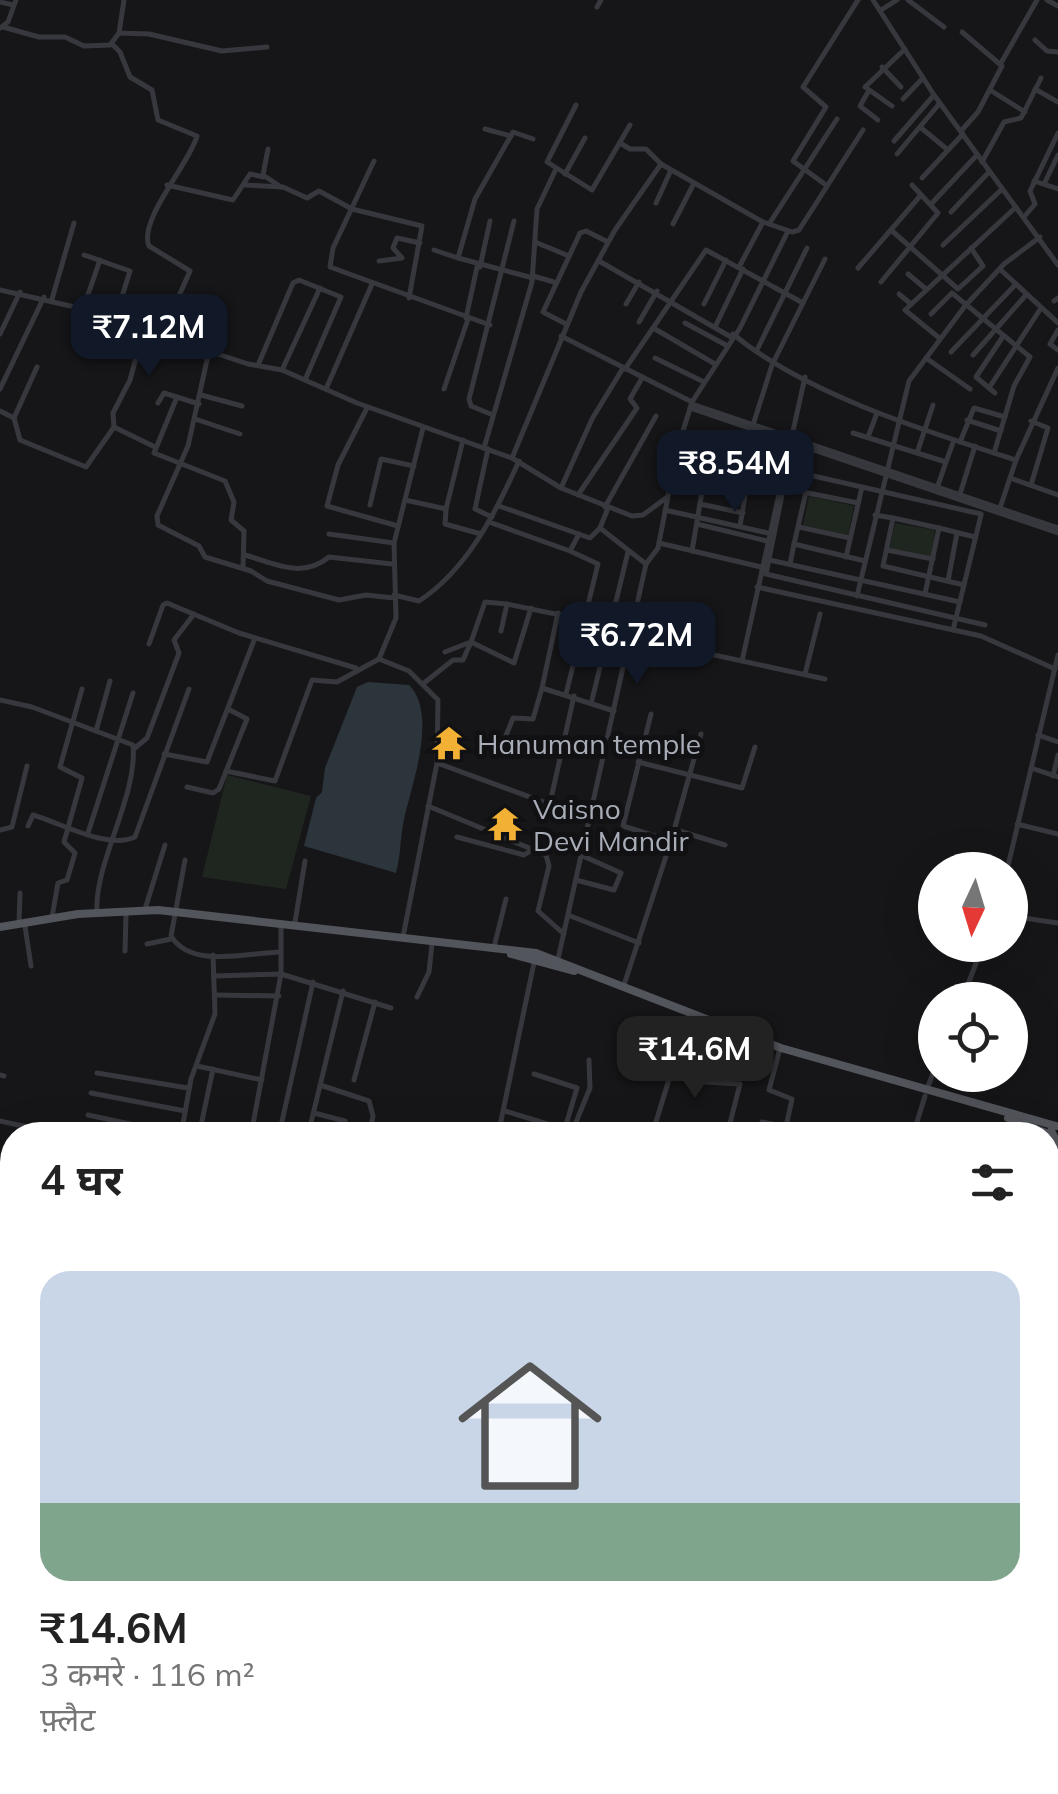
<!DOCTYPE html>
<html lang="hi">
<meta charset="utf-8">
<style>
body{margin:0;font-family:Mulish,"Noto Sans Devanagari",sans-serif;background:#f6f6f6;color:#222;height:100vh;display:flex;flex-direction:column;font-size:38px;white-space:nowrap}
*{box-sizing:border-box;margin:0}
p{font-size:32px;color:#767676}
.icon{flex:none;width:55px;height:55px;fill:none;stroke:currentColor;stroke-width:2;stroke-linecap:round;stroke-linejoin:round}
.map{position:relative;flex:1;overflow:hidden}
.side{position:absolute;left:0px;top:1122px;width:1060px;height:672px;display:flex;flex-direction:column;background:#fff;border-radius:40px 40px 0 0;box-shadow:0 10px 40px #0002}
.side>*{flex:none}
.needle{width:65px;rotate:184deg}
.tools{position:absolute;left:918px;top:852px;display:grid;gap:20px}
.tools a{display:grid;place-items:center;width:110px;height:110px;border-radius:50%;background:#fff;box-shadow:0 10px 40px #0002;font-size:50px}
.price{position:absolute;translate:-50% -85px;padding:0 22px;border-radius:20px;background:#111827;color:#fff;font-size:32px;line-height:65px;filter:drop-shadow(0 2px 5px #0008)}
.price::after{content:'';position:absolute;left:50%;top:60px;width:30px;height:22px;margin-left:-15px;background:inherit;clip-path:polygon(0 0,100% 0,50% 100%)}
.price.active{background:#222;color:#fff}
ul{padding:0;list-style:none}
li{display:grid;align-content:center;gap:20px;height:530px;padding:0 40px}
li+li{border-top:2px solid #e0e0e0}
li span{display:grid;place-items:center;height:310px;border-radius:30px;color:#555}
li>.icon{margin-inline-start:auto}
span .icon{width:180px;height:180px;fill:#fffc;stroke-width:1}
li b{font-size:42px}
h2{display:flex;justify-content:space-between;align-items:center;height:120px;padding:0 40px;font-size:42px}
.map>svg:first-child{display:block}
.green{fill:#1e261f}
.water{fill:#2c353c}
.lines{fill:none;stroke-linecap:round;stroke-linejoin:round}
.minor{stroke:#37383d;stroke-width:5}
.major{stroke:#53555c;stroke-width:8}
.labels{text-anchor:middle;dominant-baseline:central;stroke-width:10;stroke-linejoin:round;paint-order:stroke}
.poi-label{font-size:28px;fill:#a8adb8;stroke:#111113;text-anchor:start}
</style>
<div class="map">
<svg width="1058" height="1794" viewBox="0 0 1058 1794">
<rect width="100%" height="100%" fill="#161618"/>
<g class="green">
<polygon points="809,496 854,506 848,535 803,525"/>
<polygon points="895,523 935,530 931,556 890,548"/>
<polygon points="227,775 311,796 286,889 202,877"/>
</g>
<path class="water" d="M368 682 409 685C438 714 412 784 404 819 400 837 401 855 396 873L304 846 316 798 322 792 325 768 357 687Z"/>
<g class="lines">
<g class="minor">
<polyline points="124,0 119,33 149,34 222,51 267,47"/>
<polyline points="873,0 934,95 1058,265"/>
<polyline points="908,0 944,27"/>
<polyline points="1047,0 1058,6"/>
<polyline points="0,2 13,5"/>
<polyline points="597,7 601,0"/>
<polyline points="881,10 897,0"/>
<polyline points="3,27 39,37 65,37 84,46 110,45 119,33"/>
<polyline points="0,28 8,22 16,0"/>
<polyline points="1035,40 1047,51 1058,52"/>
<path d="M112 44 120 52 130 77 152 90 158 120 197 136C190 163 138 220 149 246L190 271 162 334"/>
<polyline points="1001,63 1037,0"/>
<polyline points="882,67 901,87"/>
<polyline points="1035,89 1058,102"/>
<polyline points="990,90 1025,112"/>
<polyline points="868,92 860,106 878,120"/>
<polyline points="903,99 923,78"/>
<polyline points="576,105 547,162 592,190 630,125"/>
<polyline points="892,106 865,87 905,49"/>
<polyline points="920,127 948,150"/>
<polyline points="485,129 511,136"/>
<polyline points="961,131 978,112 1002,66 962,32"/>
<polyline points="533,139 513,132 475,199 458,258 533,278"/>
<polyline points="894,141 934,95"/>
<polyline points="620,143 630,149 646,149 661,164"/>
<polyline points="268,149 263,175 281,187"/>
<polyline points="897,154 940,103"/>
<polyline points="374,161 333,248 330,267 490,325"/>
<polyline points="982,162 1004,122 1021,118 1041,78"/>
<polyline points="565,174 585,138"/>
<polyline points="922,178 963,134"/>
<polyline points="1034,181 1058,189"/>
<polyline points="1045,182 1058,155"/>
<polyline points="167,185 233,200 250,174 264,177"/>
<polyline points="245,185 283,187 307,198 319,191 352,209 422,226 409,298"/>
<polyline points="826,185 793,161 826,107 803,87 858,0"/>
<polyline points="656,203 671,170"/>
<polyline points="932,203 977,155"/>
<polyline points="951,212 989,172"/>
<polyline points="1024,217 1035,204 1030,191 1058,133"/>
<polyline points="771,221 837,119"/>
<polyline points="673,224 693,185"/>
<polyline points="891,230 958,289 983,266 971,248"/>
<polyline points="535,242 569,256"/>
<polyline points="943,245 1002,189"/>
<polyline points="434,250 458,258"/>
<polyline points="84,255 130,271 115,319"/>
<polyline points="379,261 402,258 393,248 397,238 420,243"/>
<polyline points="599,261 731,337"/>
<polyline points="480,267 490,221"/>
<polyline points="739,267 763,222 792,232 799,230 863,130"/>
<polyline points="858,268 921,195"/>
<polyline points="1002,271 1058,323"/>
<polyline points="908,274 926,289"/>
<polyline points="533,276 554,282"/>
<polyline points="881,282 938,213 912,185"/>
<polyline points="0,290 79,308 248,364 282,370 357,403 512,458 561,488 632,516 643,515 666,498"/>
<polyline points="952,293 1030,357 1014,386 994,453"/>
<polyline points="899,294 911,304"/>
<polyline points="52,299 74,223"/>
<polyline points="1054,301 1058,298"/>
<polyline points="626,304 639,282"/>
<polyline points="704,304 726,260"/>
<polyline points="83,309 100,260"/>
<polyline points="931,314 951,294"/>
<polyline points="466,318 477,267"/>
<polyline points="639,322 657,291"/>
<polyline points="685,323 726,345"/>
<polyline points="566,324 543,312 580,233 586,231 608,242"/>
<polyline points="715,327 743,269"/>
<polyline points="655,329 715,364"/>
<polyline points="1058,330 1050,344 1058,350"/>
<polyline points="0,334 20,292"/>
<path d="M733 334C805 394 928 432 1016 460L1000 508"/>
<polyline points="561,336 692,402"/>
<polyline points="938,337 905,310 1016,207"/>
<polyline points="757,350 807,248"/>
<polyline points="209,351 188,446 157,516 158,525 199,546 205,557 251,571 267,581 339,600 366,595 394,598"/>
<polyline points="951,352 1016,284"/>
<polyline points="973,355 1026,295"/>
<polyline points="655,358 704,382"/>
<polyline points="926,358 970,389"/>
<polyline points="258,365 293,283 299,280 341,297 305,380"/>
<polyline points="625,369 706,250 803,303"/>
<polyline points="282,370 320,288"/>
<polyline points="989,388 1041,308"/>
<polyline points="0,389 44,297"/>
<polyline points="326,389 372,284"/>
<polyline points="444,389 468,319"/>
<polyline points="995,393 976,377 1002,338"/>
<polyline points="201,395 242,406"/>
<polyline points="177,397 154,453 225,481 234,502 231,520 244,531 243,568"/>
<polyline points="158,403 164,393 199,404"/>
<polyline points="692,404 1058,528"/>
<polyline points="367,408 338,465 327,506 398,526"/>
<polyline points="690,408 1058,533"/>
<polyline points="0,411 14,418 20,440 86,467 114,427 113,413 130,380 144,329"/>
<polyline points="493,415 471,406 469,399 514,221"/>
<polyline points="14,418 37,367"/>
<polyline points="195,419 240,434"/>
<polyline points="967,420 1001,431"/>
<polyline points="1031,421 1048,428 1031,485"/>
<polyline points="753,425 772,365 825,259"/>
<polyline points="114,427 155,447"/>
<polyline points="853,433 946,462 954,440"/>
<polyline points="868,437 877,413"/>
<polyline points="960,442 974,408 1005,417"/>
<polyline points="484,448 532,282 537,209 556,169"/>
<polyline points="488,449 475,509 492,517"/>
<polyline points="678,450 708,456 692,551"/>
<polyline points="917,453 933,405"/>
<polyline points="708,456 750,465 740,526"/>
<polyline points="512,458 581,292 615,230 661,164 763,222"/>
<polyline points="1016,460 1058,368"/>
<polyline points="705,471 778,486"/>
<polyline points="1010,478 1058,495"/>
<polyline points="782,486 806,492 794,544 865,561"/>
<polyline points="561,488 592,419 623,368"/>
<polyline points="937,488 946,462"/>
<polyline points="808,493 858,503"/>
<polyline points="960,494 975,446"/>
<polyline points="578,495 637,408 630,399 642,378"/>
<polyline points="405,500 446,509 463,440"/>
<polyline points="700,504 743,513"/>
<polyline points="370,505 381,459 414,466"/>
<polyline points="499,506 590,538 600,528"/>
<polyline points="605,507 656,416"/>
<polyline points="608,508 600,528 646,564"/>
<polyline points="446,510 445,524 481,534"/>
<polyline points="665,510 768,533"/>
<polyline points="981,514 787,470 766,574 985,625"/>
<polyline points="875,515 893,518 883,566 964,585"/>
<polyline points="893,518 939,528"/>
<polyline points="489,522 570,551 579,534"/>
<polyline points="697,524 767,541"/>
<polyline points="799,527 850,538"/>
<polyline points="329,534 394,543"/>
<polyline points="659,543 761,567"/>
<polyline points="887,550 933,559"/>
<path d="M245 555C276 564 302 579 329 557L392 564"/>
<polyline points="846,557 862,487"/>
<polyline points="765,559 960,602"/>
<polyline points="790,564 794,544"/>
<polyline points="948,581 957,533"/>
<polyline points="757,587 981,636 1055,669"/>
<polyline points="925,594 939,528 975,537"/>
<path d="M394 595 419 601C467 570 496 512 519 461"/>
<polyline points="857,596 909,381 965,306 1004,264 1040,237"/>
<polyline points="507,604 485,602 471,642 514,663 531,608"/>
<polyline points="953,630 981,515"/>
<polyline points="501,631 507,604 633,630"/>
<polyline points="631,637 825,679"/>
<polyline points="149,644 163,605 167,603 239,633 356,668"/>
<polyline points="445,652 468,643"/>
<polyline points="379,659 409,671 438,700 437,763"/>
<polyline points="742,661 805,377"/>
<polyline points="805,674 820,614"/>
<polyline points="424,683 453,660 463,660 471,642"/>
<polyline points="542,688 558,613"/>
<polyline points="566,694 598,564 570,551"/>
<path d="M0 700 32 707 133 745C138 796 94 863 97 912"/>
<polyline points="592,700 628,552"/>
<polyline points="96,731 110,681"/>
<polyline points="1038,735 1058,742"/>
<polyline points="135,748 147,738 179,653 174,640 194,614"/>
<polyline points="499,753 513,718 533,719 542,688 614,711"/>
<polyline points="164,754 207,762 255,638"/>
<polyline points="638,762 742,788 755,747"/>
<polyline points="1031,768 1058,777"/>
<polyline points="226,771 275,781 312,680 337,682 379,659 396,618 394,543 423,428"/>
<polyline points="1053,776 1058,755"/>
<polyline points="187,787 213,793 219,789 247,719 228,709"/>
<polyline points="550,803 574,696"/>
<polyline points="428,806 546,855 549,866 538,911 564,934"/>
<polyline points="1017,824 1058,834"/>
<path d="M28 826 33 815C61 823 107 850 135 837L189 689"/>
<polyline points="0,830 12,827 27,766"/>
<polyline points="676,830 725,845"/>
<polyline points="88,833 133,693"/>
<polyline points="457,837 524,855 533,849"/>
<polyline points="671,841 701,734"/>
<path d="M185 860 171 936C191 969 247 953 280 952"/>
<polyline points="1007,870 1058,655"/>
<polyline points="576,880 614,890 621,873 583,856"/>
<polyline points="145,909 165,845"/>
<polyline points="568,915 639,943"/>
<polyline points="1010,916 1058,923"/>
<polyline points="52,917 58,883 67,880 75,853 64,842 82,778 60,767 82,689"/>
<polyline points="295,922 305,861"/>
<polyline points="19,923 20,893"/>
<polyline points="281,925 281,974 391,1008"/>
<polyline points="25,926 31,966"/>
<polyline points="403,937 437,763 590,819"/>
<polyline points="147,944 171,939"/>
<polyline points="494,947 506,899"/>
<polyline points="125,951 126,915"/>
<polyline points="558,959 646,564 658,548 677,450 692,402 740,328 788,231"/>
<polyline points="214,976 281,974 251,1135"/>
<polyline points="624,985 671,841 623,826 651,714"/>
<polyline points="215,995 279,996"/>
<polyline points="417,997 429,972 432,944"/>
<polyline points="962,1000 983,945"/>
<polyline points="674,1061 687,1081 740,1084 727,1135"/>
<polyline points="197,1066 262,1080"/>
<polyline points="97,1073 188,1088"/>
<polyline points="534,1074 577,1088 563,1135"/>
<polyline points="0,1075 4,1076"/>
<polyline points="354,1080 375,1002"/>
<polyline points="320,1085 369,1101 373,1116 369,1135"/>
<polyline points="927,1089 935,1068"/>
<polyline points="91,1093 185,1111"/>
<polyline points="505,1111 583,1135"/>
<polyline points="314,1113 345,1121 346,1135"/>
<polyline points="88,1115 181,1135"/>
<polyline points="0,1121 63,1135"/>
<polyline points="654,1127 690,1135"/>
<polyline points="500,1131 513,1135"/>
<polyline points="572,1132 590,1088 589,1060"/>
<polyline points="181,1135 191,1079 215,1014 213,955"/>
<polyline points="199,1135 213,1069"/>
<polyline points="279,1135 313,982"/>
<polyline points="308,1135 343,991"/>
<polyline points="498,1135 535,958"/>
<polyline points="652,1135 688,1017"/>
<polyline points="756,1135 762,1122 786,1127 792,1099 769,1090 779,1052"/>
<polyline points="913,1135 925,1096"/>
<polyline points="1048,1260 1058,1265"/>
<polyline points="0,1296 7,1271 12,1268"/>
<polyline points="0,1392 12,1344"/>
<polyline points="0,1449 12,1421"/>
<polyline points="0,1458 12,1457"/>
<polyline points="0,1497 12,1502"/>
<polyline points="0,1594 12,1604"/>
<polyline points="6,1599 12,1587"/>
<polyline points="0,1620 12,1606"/>
<polyline points="0,1661 12,1644"/>
<polyline points="0,1697 12,1699"/>
<polyline points="1048,1704 1058,1706"/>
<polyline points="0,1713 12,1714"/>
<polyline points="1048,1731 1058,1733"/>
<polyline points="0,1738 12,1740"/>
<polyline points="1048,1756 1058,1758"/>
<polyline points="167,1782 196,1794"/>
<polyline points="460,1782 491,1791 499,1782"/>
<polyline points="651,1782 651,1794"/>
<polyline points="703,1782 752,1782"/>
<polyline points="763,1782 818,1794"/>
<polyline points="651,1789 697,1782"/>
<polyline points="1,1794 11,1740"/>
<polyline points="71,1794 73,1782"/>
<polyline points="149,1794 150,1782"/>
<polyline points="235,1794 235,1782"/>
<polyline points="377,1794 380,1782"/>
<polyline points="415,1794 419,1782"/>
<polyline points="840,1794 842,1782"/>
<polyline points="877,1794 878,1782"/>
<polyline points="921,1794 923,1782"/>
<polyline points="951,1794 953,1782"/>
<polyline points="987,1794 988,1782"/>
</g>
<g class="major">
<polyline points="0,927 78,914 158,910 536,953 781,1048 1056,1126"/>
<polyline points="511,954 574,971"/>
<polyline points="717,1029 750,1042"/>
<polyline points="1008,1118 1051,1135"/>
<polyline points="1051,1131 1058,1144"/>
<polyline points="1048,1162 1051,1138"/>
<polyline points="1048,1171 1058,1153"/>
<polyline points="1048,1573 1058,1569"/>
<polyline points="614,1794 635,1782"/>
</g>
</g>
<defs>
<g id="temple-bare" transform="scale(2.7)"><path d="M0-6L5-2H3V0L6.5 2.5H4V6H1.5V3h-3V6H-4V2.5H-6.5L-3 0V-2H-5Z" fill="#f2b134" stroke="#111113" stroke-width="2.5" paint-order="stroke"/></g>
</defs>
<g fill-rule="evenodd">
<use href="#temple-bare" x="449" y="743"/>
<use href="#temple-bare" x="505" y="824"/>
</g>
<g class="labels">
<g class="poi-label">
<text x="477" y="743">Hanuman temple</text>
<text x="533" y="808">Vaisno<tspan x="533" dy="32">Devi Mandir</tspan></text>
</g>
</g>
</svg>
<div class="tools">
<a><svg class="needle" viewBox="-14 -14 28 28"><path d="M0-13l5 13h-10z" fill="#e53935"/><path d="M0 13l5-13h-10z" fill="#767676"/></svg></a>
<a><svg class="icon" aria-label="locate" viewBox="0 0 24 24"><circle cx="12" cy="12" r="6"/><path d="M12 2v4M12 18v4M2 12h4M18 12h4"/></svg></a>
</div>
<b class="price" style="left:149px;top:379px">₹7.12M</b>
<b class="price" style="left:735px;top:515px">₹8.54M</b>
<b class="price" style="left:637px;top:687px">₹6.72M</b>
<b class="price active" style="left:695px;top:1101px">₹14.6M</b>
<section class="side">
<h2>4 घर<svg class="icon" aria-label="filters" viewBox="0 0 24 24"><path d="M4 7h16M4 17h16"/><circle cx="9" cy="7" r="2"/><circle cx="15" cy="17" r="2"/></svg></h2>
<ul>
<li><span style="background:linear-gradient(#c9d6e8 75%,#7fa58c 0)"><svg class="icon" aria-label="home" viewBox="0 0 24 24"><path d="M3 11l9-7 9 7M6 9v11h12V9"/></svg></span><div><b>₹14.6M</b><p>3 कमरे · 116 m²</p><p>फ़्लैट</p></div></li>
</ul>
</section>
</div>
